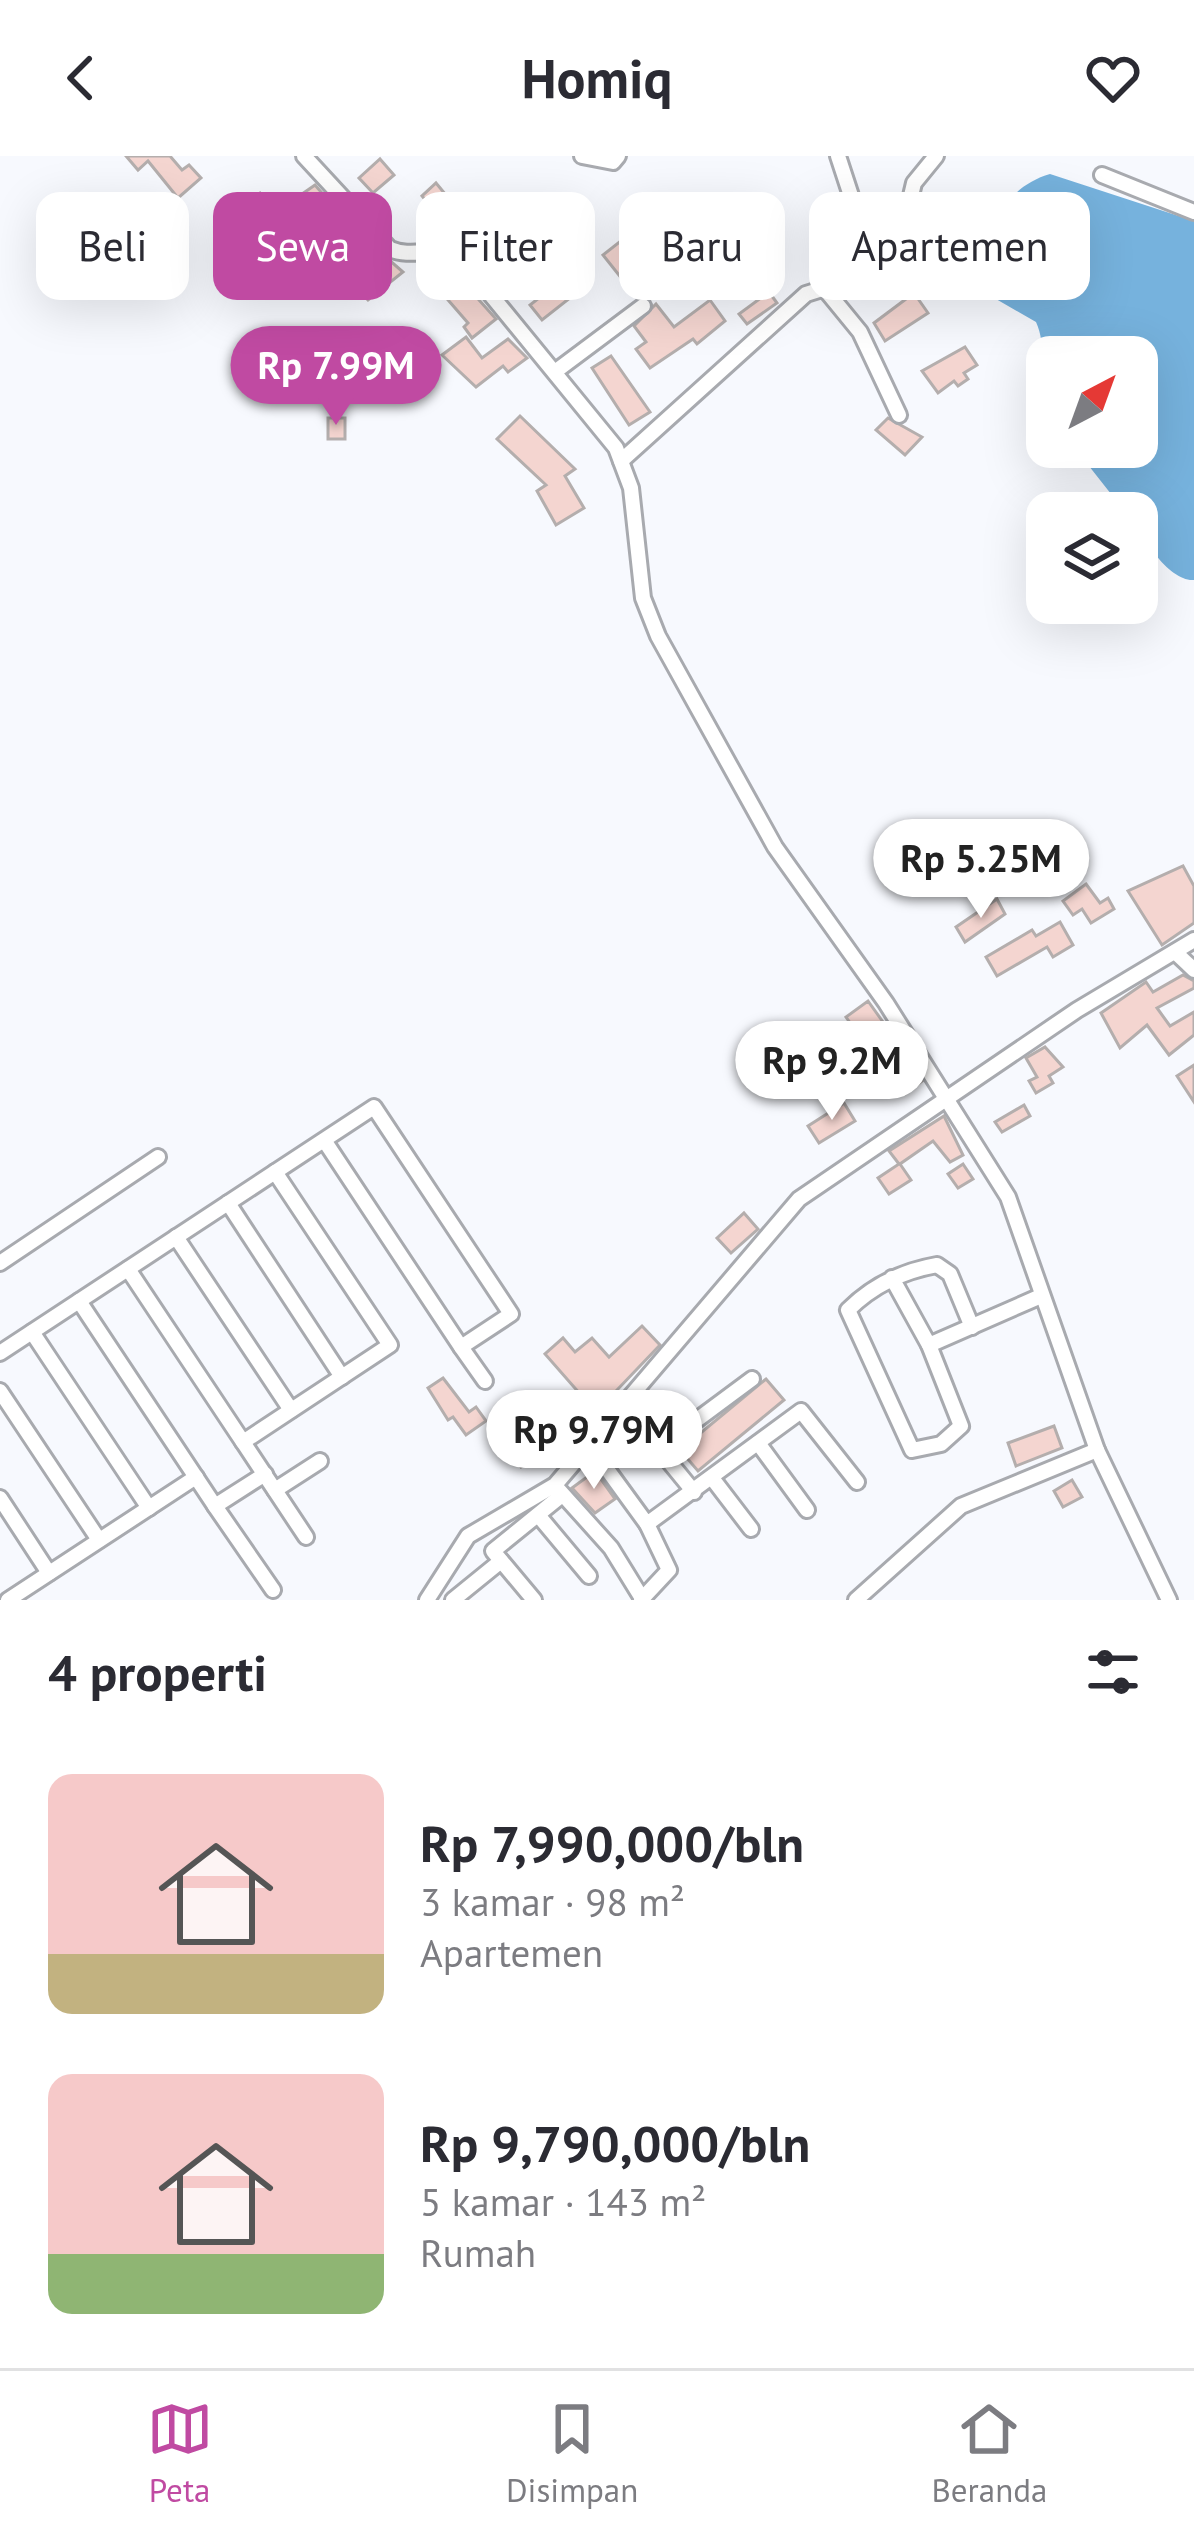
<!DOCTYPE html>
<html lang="id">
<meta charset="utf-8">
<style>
body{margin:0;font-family:"PT Sans",sans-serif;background:#f2f2f3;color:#2b2b33;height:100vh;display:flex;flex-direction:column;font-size:45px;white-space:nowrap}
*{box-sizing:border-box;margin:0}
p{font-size:39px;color:#7c7c81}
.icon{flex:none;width:66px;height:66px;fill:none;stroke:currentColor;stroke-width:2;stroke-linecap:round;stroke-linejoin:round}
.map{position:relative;height:1444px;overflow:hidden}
.side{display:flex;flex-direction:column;background:#fff;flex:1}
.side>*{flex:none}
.banner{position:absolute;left:36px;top:36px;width:1122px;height:108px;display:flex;gap:24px}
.needle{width:78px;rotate:41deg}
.buttons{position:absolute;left:1026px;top:180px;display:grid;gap:24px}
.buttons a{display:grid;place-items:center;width:132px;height:132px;border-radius:24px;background:#fff;box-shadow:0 12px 48px #0002;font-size:60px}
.price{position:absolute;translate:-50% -102px;padding:0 27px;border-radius:42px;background:#fff;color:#222;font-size:39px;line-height:78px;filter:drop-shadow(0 3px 6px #0008)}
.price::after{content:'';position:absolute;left:50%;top:72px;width:36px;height:27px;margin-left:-18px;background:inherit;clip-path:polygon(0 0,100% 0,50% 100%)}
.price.current{background:#c04aa2;color:#fff}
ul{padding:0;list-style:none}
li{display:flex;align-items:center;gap:36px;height:300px;padding:0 48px}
li span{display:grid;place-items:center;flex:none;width:336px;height:240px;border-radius:24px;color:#555}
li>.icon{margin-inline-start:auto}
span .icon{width:144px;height:144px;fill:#fffc;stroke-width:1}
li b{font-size:51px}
h2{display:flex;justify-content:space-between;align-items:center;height:144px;padding:0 48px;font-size:51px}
.pill{padding:0 42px;border-radius:24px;background:#fff;box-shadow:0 12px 48px #0002;font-size:42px;line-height:108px}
.pill.current{background:#c04aa2;color:#fff}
header{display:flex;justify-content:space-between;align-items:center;height:156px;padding:0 48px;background:#fff;font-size:54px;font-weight:700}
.tabs{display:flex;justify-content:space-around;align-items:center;height:168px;border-top:3px solid #e1e1e2;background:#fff;font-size:33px;color:#7c7c81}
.tabs a{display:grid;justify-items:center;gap:6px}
.tabs .current{color:#c04aa2}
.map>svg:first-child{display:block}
.water{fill:#76b2dd}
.building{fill:#f4d5d0;stroke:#b4aead;stroke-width:3}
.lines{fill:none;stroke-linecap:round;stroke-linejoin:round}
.street-casing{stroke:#a8aaaf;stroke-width:20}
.street{stroke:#fff;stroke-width:14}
</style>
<header><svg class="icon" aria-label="back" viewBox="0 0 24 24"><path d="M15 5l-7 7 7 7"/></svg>Homiq<svg class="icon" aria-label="heart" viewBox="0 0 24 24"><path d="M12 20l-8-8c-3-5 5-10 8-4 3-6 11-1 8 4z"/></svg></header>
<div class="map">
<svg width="1194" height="1444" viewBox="0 0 1194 1444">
<rect width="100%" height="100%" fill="#f7f9fe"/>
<path class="water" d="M1050 18 1194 65V424C1170 426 1137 380 1137 357H1126L1074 291H1137V201H1047V252C1036 223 1049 195 1036 166L977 132C979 84 1001 32 1050 18Z"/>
<g class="building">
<polygon points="126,0 170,0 182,14 189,9 201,22 178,42 148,5 138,14"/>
<polygon points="380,3 394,19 373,37 359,22"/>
<polygon points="436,27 451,45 437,58 422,40"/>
<polygon points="315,29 341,59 316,84 292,45"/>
<polygon points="260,37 273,53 252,70 239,54"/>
<polygon points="576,65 590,82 568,99 555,83"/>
<polygon points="924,65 952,73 948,90 920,82"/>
<polygon points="526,78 546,97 527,116 509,98"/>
<polygon points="364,82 403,116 368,144 333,107"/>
<polygon points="622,84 645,112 661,108 667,118 634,138 603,99"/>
<polygon points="447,108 496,163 472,182 464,171 468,167 429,122"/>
<polygon points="563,123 575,138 542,164 530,149"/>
<polygon points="769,136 777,147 747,168 739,158"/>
<polygon points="914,137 928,157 885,185 874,167"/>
<polygon points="710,144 725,165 697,188 693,183 650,212 636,193 646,186 634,170 656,148 674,171"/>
<polygon points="466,181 482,202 508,183 527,202 508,216 503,210 476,231 442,199"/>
<polygon points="370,182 396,224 370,234 348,196"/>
<polygon points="965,191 977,209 964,217 968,223 958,230 954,225 938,237 922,215"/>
<polygon points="611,200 650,256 629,269 592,212"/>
<polygon points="520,260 575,313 565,320 584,352 556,369 537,335 546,329 497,283"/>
<rect x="328" y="262" width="17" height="21"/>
<polygon points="888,262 922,281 905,299 876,274"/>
<polygon points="1183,710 1194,730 1194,767 1162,789 1128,735"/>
<polygon points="1086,728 1100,747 1108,742 1114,753 1091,767 1082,753 1073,759 1063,745"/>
<polygon points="997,743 1005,758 965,786 956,771"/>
<polygon points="1060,766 1073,789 1053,801 1047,791 997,820 986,801 1032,774 1036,780"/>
<polygon points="1183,819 1194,825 1194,832 1157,852 1170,870 1194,856 1194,879 1169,899 1147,869 1120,892 1101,857 1146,826 1153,836"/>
<polygon points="868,845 883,866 874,872 922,925 905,938 884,911 878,916 865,900 871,896 846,861"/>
<polygon points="1045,891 1063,911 1049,920 1053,927 1036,937 1029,925 1037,921 1026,902"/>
<polygon points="1194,909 1194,946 1177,920"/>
<polygon points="844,947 855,965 819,987 808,970"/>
<polygon points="1024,949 1030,960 1002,976 995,966"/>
<polygon points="944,960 963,999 950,1006 933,985 900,1008 911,1024 889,1038 878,1022 899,1008 889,995"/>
<polygon points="963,1008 973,1023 958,1032 948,1018"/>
<polygon points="744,1057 758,1073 731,1097 717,1082"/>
<polygon points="642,1170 660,1189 596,1256 569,1278 545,1256 541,1259 532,1248 546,1237 563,1259 581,1239 545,1198 563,1182 575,1196 592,1182 609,1201"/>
<polygon points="443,1222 469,1256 476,1251 486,1265 466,1279 453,1261 448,1264 428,1232"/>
<polygon points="766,1223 784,1244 698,1315 680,1294"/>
<polygon points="647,1257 658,1271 643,1272 639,1286 615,1305 604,1291"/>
<polygon points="1054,1270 1062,1292 1016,1310 1008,1287"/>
<polygon points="529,1278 542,1295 521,1311 508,1294"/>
<polygon points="595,1315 615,1343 595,1357 572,1332"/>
<polygon points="1072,1324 1082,1341 1063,1351 1054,1335"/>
</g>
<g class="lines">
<g class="street-casing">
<g id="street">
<path d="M304 0 390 93C413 103 437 89 460 101L616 292 631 332 643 442 658 480 775 691 886 847 1008 1041 1097 1294 1169 1444"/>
<polyline points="582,0 613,6 618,0"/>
<polyline points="838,0 876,116"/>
<polyline points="1102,19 1194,56"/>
<polyline points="824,132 860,176 899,259"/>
<polyline points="556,215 643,150"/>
<polyline points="621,305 806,138 876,116 889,106 898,95 914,27 936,0"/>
<polyline points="1175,796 1194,814"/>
<polyline points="228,1047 342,1221"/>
<polyline points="176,1081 291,1254"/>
<polyline points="0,1107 158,1001"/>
<polyline points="128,1113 243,1286 390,1189 275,1016"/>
<path d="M892 1122 929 1189 961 1270 941 1288 912 1294 848 1154C873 1129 903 1115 937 1109L950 1118 972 1171"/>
<polyline points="79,1145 215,1350 265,1318"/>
<polyline points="32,1176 149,1352"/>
<polyline points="929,1189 1041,1140"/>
<polyline points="461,1191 485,1225"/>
<path d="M0 1197C125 1115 249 1033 374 951L511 1158 461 1191 324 984"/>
<polyline points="0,1235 99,1384"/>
<polyline points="649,1281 694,1336"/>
<polyline points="243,1286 306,1381"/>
<polyline points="588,1287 647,1368 801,1255 857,1326"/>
<polyline points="758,1287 807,1354"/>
<polyline points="659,1292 752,1223"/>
<polyline points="712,1322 751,1373"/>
<polyline points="558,1333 611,1392 643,1444"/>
<polyline points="275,1334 320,1305"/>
<polyline points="0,1342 49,1417"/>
<polyline points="215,1350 273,1434"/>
<polyline points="538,1359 589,1420"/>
<polyline points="8,1444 196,1321"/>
<polyline points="427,1444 468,1380 555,1329 799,1043 1077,854 1194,784"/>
<polyline points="453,1444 501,1405"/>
<polyline points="534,1444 493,1395 562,1339"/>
<polyline points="641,1444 669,1414 647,1368"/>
<polyline points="856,1444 961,1350 1097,1294"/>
</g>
</g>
<use href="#street" class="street"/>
</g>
</svg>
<div class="buttons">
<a><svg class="needle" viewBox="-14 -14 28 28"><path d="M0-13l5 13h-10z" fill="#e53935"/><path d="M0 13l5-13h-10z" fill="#7c7c81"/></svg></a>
<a><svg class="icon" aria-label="layers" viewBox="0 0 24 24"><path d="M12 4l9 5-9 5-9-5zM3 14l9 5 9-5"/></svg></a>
</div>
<b class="price current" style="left:336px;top:272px">Rp 7.99M</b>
<b class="price" style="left:981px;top:765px">Rp 5.25M</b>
<b class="price" style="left:832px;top:967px">Rp 9.2M</b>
<b class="price" style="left:594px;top:1336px">Rp 9.79M</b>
<div class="banner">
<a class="pill">Beli</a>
<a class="pill current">Sewa</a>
<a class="pill">Filter</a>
<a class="pill">Baru</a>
<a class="pill">Apartemen</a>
</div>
</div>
<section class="side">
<h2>4 properti<svg class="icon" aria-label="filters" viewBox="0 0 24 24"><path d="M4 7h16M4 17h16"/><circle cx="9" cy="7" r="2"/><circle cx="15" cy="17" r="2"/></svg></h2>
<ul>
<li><span style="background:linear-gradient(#f6c9c9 75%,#c2b280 0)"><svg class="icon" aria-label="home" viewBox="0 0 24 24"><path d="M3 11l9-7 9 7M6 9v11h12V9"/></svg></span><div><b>Rp 7,990,000/bln</b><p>3 kamar · 98 m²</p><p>Apartemen</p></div></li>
<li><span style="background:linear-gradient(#f6c9c9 75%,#8fb573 0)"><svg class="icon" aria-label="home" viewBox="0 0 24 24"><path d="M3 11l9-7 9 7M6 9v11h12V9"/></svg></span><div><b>Rp 9,790,000/bln</b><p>5 kamar · 143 m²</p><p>Rumah</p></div></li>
</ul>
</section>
<nav class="tabs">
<a class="current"><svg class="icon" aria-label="map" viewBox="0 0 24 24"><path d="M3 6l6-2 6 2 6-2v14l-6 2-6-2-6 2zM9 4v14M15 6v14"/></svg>Peta</a>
<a><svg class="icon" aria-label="saved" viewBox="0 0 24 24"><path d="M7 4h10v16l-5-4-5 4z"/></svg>Disimpan</a>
<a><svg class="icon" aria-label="home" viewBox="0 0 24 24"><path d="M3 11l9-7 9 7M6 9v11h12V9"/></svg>Beranda</a>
</nav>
